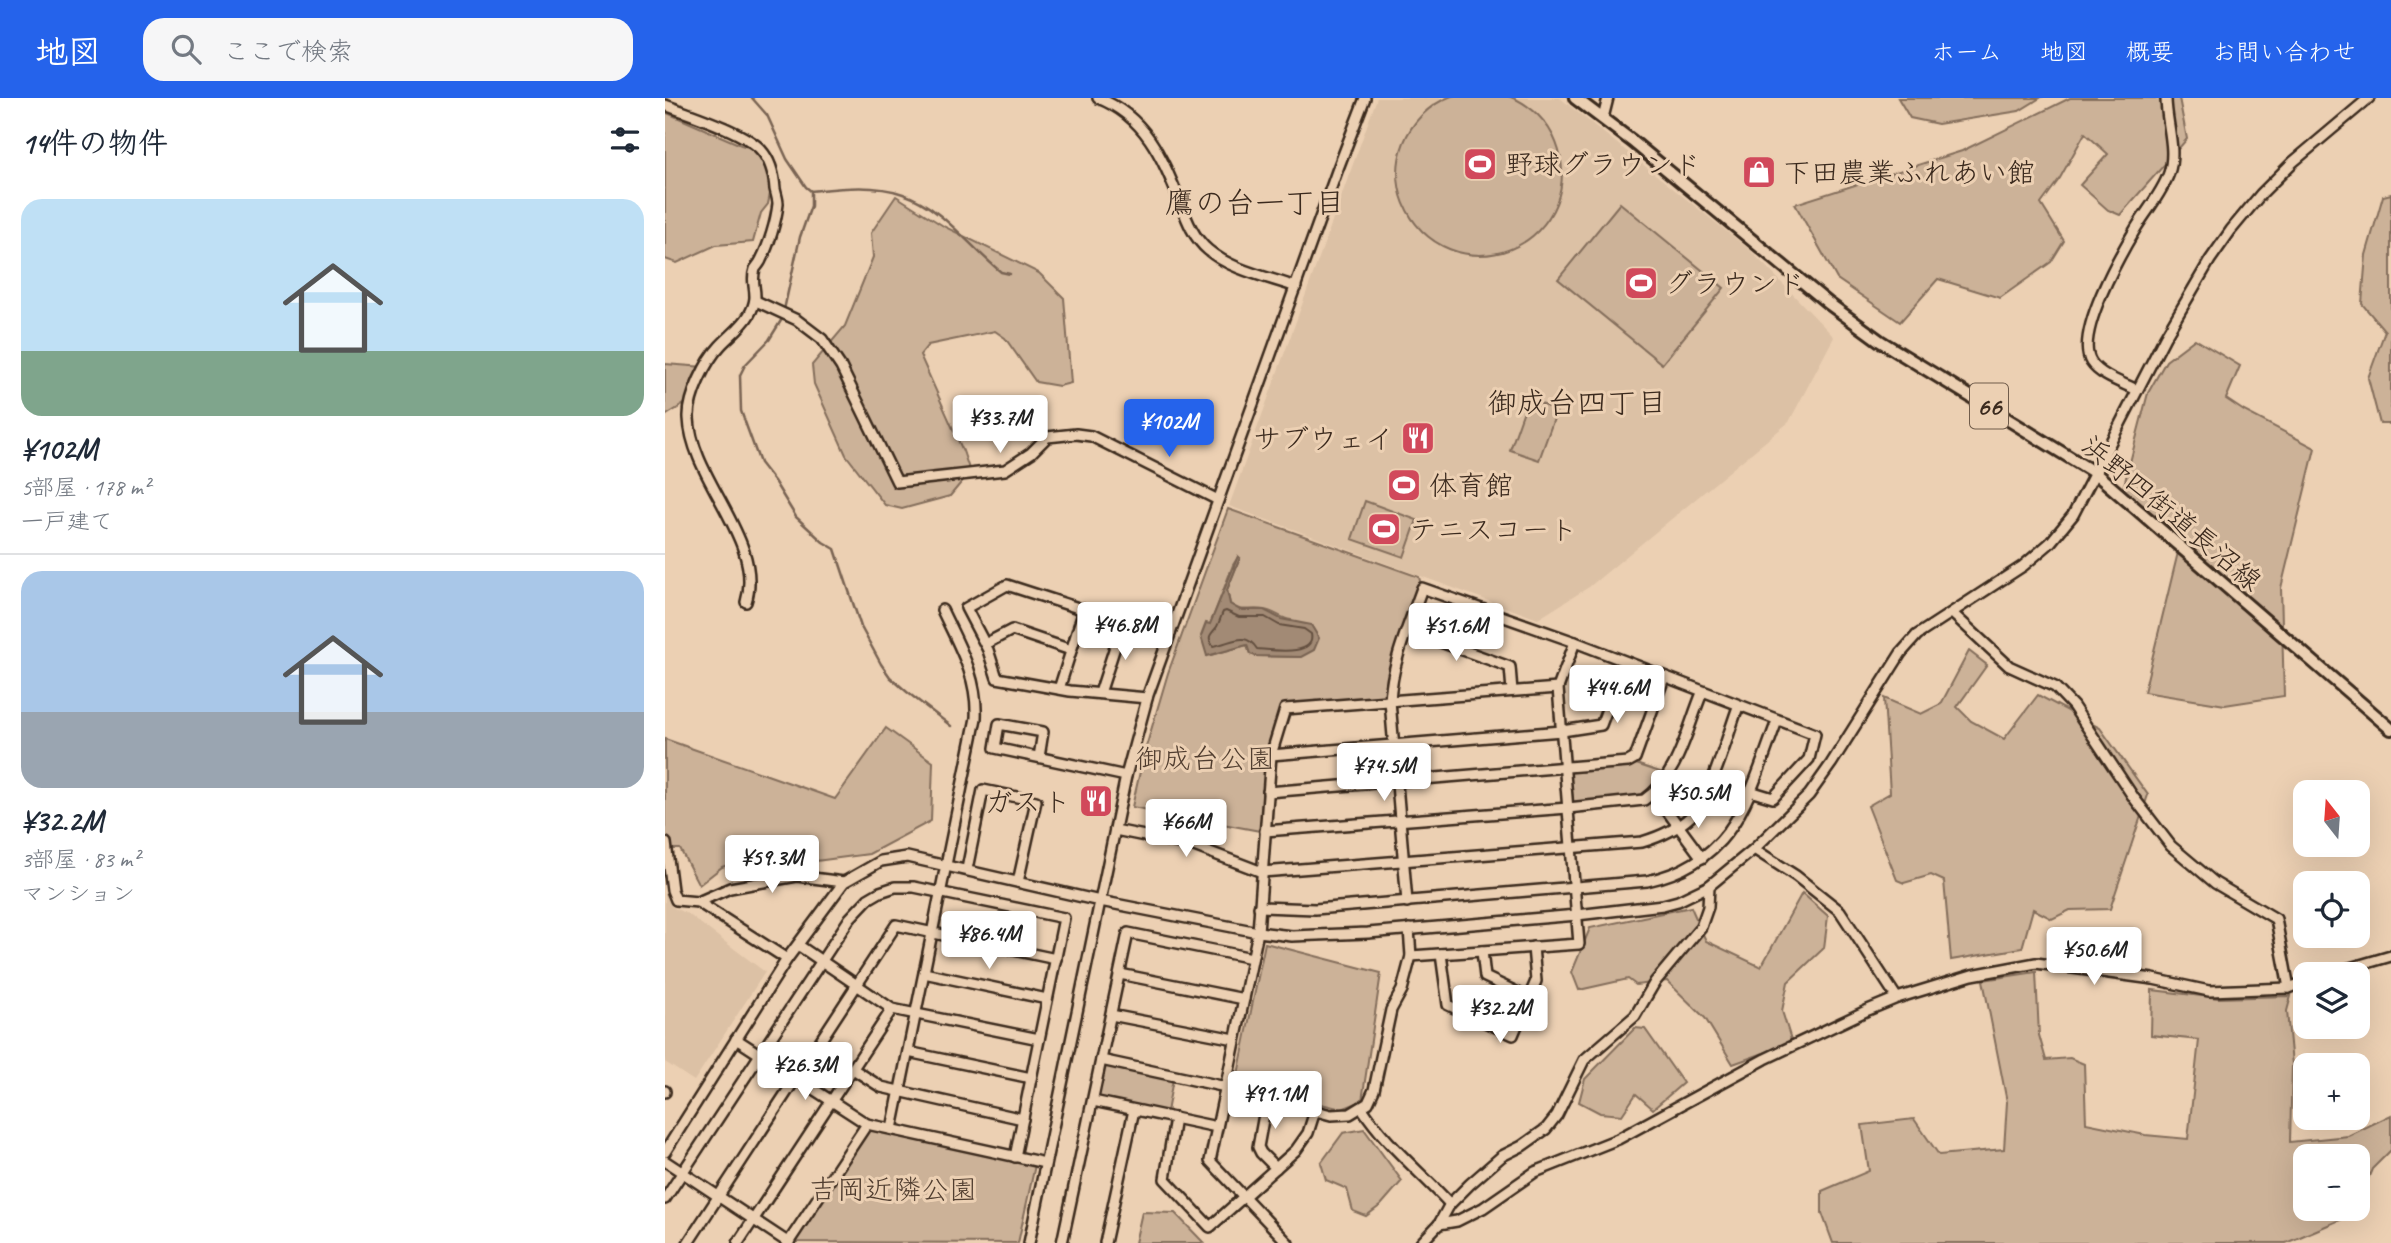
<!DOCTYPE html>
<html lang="ja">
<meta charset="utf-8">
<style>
body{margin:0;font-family:Caveat,"Klee One",sans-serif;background:#f6f6f7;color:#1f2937;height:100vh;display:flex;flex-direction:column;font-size:26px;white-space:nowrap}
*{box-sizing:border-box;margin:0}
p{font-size:23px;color:#747a83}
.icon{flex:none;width:38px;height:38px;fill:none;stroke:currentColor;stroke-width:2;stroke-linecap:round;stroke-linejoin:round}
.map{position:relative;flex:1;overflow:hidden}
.side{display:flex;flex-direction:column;background:#fff;width:665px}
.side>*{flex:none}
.needle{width:46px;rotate:343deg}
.tools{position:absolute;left:1628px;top:682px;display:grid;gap:14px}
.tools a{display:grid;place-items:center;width:77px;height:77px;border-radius:14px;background:#fff;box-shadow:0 7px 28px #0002;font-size:35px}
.price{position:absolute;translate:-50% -60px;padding:0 16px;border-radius:7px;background:#fff;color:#222;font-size:23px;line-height:46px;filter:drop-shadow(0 2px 4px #0008)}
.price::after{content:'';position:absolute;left:50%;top:42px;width:21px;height:16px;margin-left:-10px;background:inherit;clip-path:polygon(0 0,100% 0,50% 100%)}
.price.current{background:#2563eb;color:#fff}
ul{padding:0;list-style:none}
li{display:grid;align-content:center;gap:14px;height:371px;padding:0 21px}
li+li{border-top:2px solid #e0e1e3}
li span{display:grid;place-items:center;height:217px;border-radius:21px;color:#555}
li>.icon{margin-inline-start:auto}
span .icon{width:126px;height:126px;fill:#fffc;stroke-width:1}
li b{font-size:30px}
h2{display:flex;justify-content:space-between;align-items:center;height:84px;padding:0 21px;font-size:30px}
header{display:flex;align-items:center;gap:42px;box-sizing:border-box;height:98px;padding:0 35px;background:#2563eb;color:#fff}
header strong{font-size:33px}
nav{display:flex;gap:38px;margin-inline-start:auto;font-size:24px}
.search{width:490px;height:63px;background:#f6f6f7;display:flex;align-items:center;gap:18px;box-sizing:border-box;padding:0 24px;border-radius:21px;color:#747a83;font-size:26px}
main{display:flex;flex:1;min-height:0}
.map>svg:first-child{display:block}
.built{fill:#dcc1a5}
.green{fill:#ccb298;stroke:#846e5b;stroke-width:2;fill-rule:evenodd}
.water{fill:#a28a74;stroke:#796452;stroke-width:2}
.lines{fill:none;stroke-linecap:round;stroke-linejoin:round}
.shore{stroke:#645040;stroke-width:2}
.stream{stroke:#796452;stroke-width:2.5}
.minor-casing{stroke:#3b2a1e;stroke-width:14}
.major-casing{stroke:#3b2a1e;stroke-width:16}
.minor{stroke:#ecd0b3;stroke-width:9}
.major{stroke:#ecd0b3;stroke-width:10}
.labels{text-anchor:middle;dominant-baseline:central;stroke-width:6;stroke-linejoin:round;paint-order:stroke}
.shield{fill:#ecd0b3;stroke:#705c4b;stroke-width:2}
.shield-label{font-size:26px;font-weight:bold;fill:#3b2a1e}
.poi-label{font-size:28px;fill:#3b2a1e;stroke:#ecd0b3;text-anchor:start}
.street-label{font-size:28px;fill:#3b2a1e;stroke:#ecd0b3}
.park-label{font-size:28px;fill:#513e30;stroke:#ecd0b3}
.neighbourhood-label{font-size:30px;fill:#3b2a1e;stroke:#ecd0b3}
</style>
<header>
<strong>地図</strong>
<div class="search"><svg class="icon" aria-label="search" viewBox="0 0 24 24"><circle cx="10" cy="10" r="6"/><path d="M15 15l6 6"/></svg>ここで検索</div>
<nav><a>ホーム</a><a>地図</a><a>概要</a><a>お問い合わせ</a></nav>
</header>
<main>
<section class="side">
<h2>14件の物件<svg class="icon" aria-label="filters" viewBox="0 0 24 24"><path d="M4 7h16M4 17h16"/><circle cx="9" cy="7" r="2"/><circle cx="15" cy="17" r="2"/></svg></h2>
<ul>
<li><span style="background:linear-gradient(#bfe0f5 70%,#7fa58c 0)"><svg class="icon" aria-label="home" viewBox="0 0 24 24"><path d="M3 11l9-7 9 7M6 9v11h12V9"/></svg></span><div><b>¥102M</b><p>5部屋 · 178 m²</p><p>一戸建て</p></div></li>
<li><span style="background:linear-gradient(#a9c7e8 65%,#9aa5b1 0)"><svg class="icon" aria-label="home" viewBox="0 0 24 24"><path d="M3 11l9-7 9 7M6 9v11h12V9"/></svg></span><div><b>¥32.2M</b><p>3部屋 · 83 m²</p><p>マンション</p></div></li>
</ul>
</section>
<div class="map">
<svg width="1726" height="1145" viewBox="0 0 1726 1145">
<rect width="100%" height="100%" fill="#ecd0b3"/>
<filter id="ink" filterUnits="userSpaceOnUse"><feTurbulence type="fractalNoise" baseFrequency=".0143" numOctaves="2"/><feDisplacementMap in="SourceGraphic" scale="14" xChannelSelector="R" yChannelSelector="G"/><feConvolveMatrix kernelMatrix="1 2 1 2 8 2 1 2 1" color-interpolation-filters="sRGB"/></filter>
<g filter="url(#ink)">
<g class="built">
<polygon points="712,0 895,0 1085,152 1169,239 1124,324 924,489 873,521 564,408"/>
<polygon points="0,792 7,809 23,816 100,874 29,983 0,964"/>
</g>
<g class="green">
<circle cx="815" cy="75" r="82"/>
<polygon points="1233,0 1375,0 1354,13 1273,26 1245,20"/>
<polygon points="1405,0 1514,0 1522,41 1455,117 1443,112 1415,87 1443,56 1420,35 1395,80 1376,106 1399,143 1386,164 1335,200 1273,181 1235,224 1172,181 1130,106 1297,53"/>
<polygon points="0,14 76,47 105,55 110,70 103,106 96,115 88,144 51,147 12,165 0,161"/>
<polygon points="1726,96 1726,326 1715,326 1703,280 1720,233 1697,206 1701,157 1718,98"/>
<polygon points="231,98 280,129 374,175 399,200 406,285 394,288 371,284 340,240 330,233 263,247 255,257 298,353 305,374 285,398 237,411 220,407 181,357 149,286 147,267 180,228 208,159 206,135"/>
<polygon points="955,105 1059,190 997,266 893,181"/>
<polygon points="1530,241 1575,268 1561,301 1579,313 1650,350 1616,490 1619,598 1560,607 1479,594 1516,442 1501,424 1457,395 1483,295 1501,263"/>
<polygon points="0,266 39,269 27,301 0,318"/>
<polygon points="863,301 892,312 874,362 845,352"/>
<polygon points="700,403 752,422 739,459 687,441"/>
<path d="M563 411 754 479 756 487 722 596 718 600 619 607 601 654 595 733 467 709 479 656 503 575ZM573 459 575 460 562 492 565 506C576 516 585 509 599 512 609 513 616 521 626 522L633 559 591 558 585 556 582 547 542 558 545 527 568 467Z"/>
<polygon points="1304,553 1322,567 1292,609 1306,623 1339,641 1373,597 1435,630 1483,697 1445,811 1405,812 1387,821 1368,811 1357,850 1286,862 1279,783 1266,777 1239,785 1232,782 1203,708 1225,695 1219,600 1256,616 1276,606"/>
<polygon points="221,630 268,664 266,723 204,756 136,765 119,749 57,769 34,787 15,751 0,751 0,641 170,701"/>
<polygon points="971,666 1001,676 979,699 911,706 908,703 905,675 908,672"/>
<polygon points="1137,795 1163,818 1159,850 1123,884 1117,913 1127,945 1068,966 1040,920 1002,883 971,887 963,881 914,892 907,874 925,830 1026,809 1041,843 1096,869"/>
<polygon points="600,845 716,875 697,1003 677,1011 571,986"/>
<polygon points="1371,874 1374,937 1381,962 1405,960 1419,966 1421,1025 1480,1037 1523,1041 1534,942 1486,937 1487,892 1553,900 1626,898 1622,913 1627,967 1625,1044 1683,1038 1726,1017 1726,1052 1707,1071 1692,1107 1692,1059 1640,1059 1640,1111 1691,1111 1689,1116 1621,1145 1168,1145 1157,1115 1157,1093 1204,1073 1197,1027 1249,1021 1274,1057 1339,1051 1342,1004 1318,882"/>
<polygon points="970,930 980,931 1018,985 988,1011 971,996 957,1017 935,1015 914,1004 920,981"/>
<polygon points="442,967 508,981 502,1014 436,1002 433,996 438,970"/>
<polygon points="699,1031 737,1083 716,1107 701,1118 688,1113 682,1091 661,1082 656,1065 678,1035"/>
<polygon points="207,1032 370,1067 353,1145 129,1144 200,1034"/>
<polygon points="477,1114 510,1115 539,1145 470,1145"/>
</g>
<polygon class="water" points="573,458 575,460 562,492 565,506 575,512 599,512 616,521 646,527 654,540 649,552 636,559 591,558 585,556 582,547 542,558 536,538 541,525 545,526"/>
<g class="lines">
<path class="shore" d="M561 513 574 519H600L614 527 639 531 646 536C651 559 607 552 592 551 580 532 567 545 548 548 542 539 545 537 551 530 554 526 556 518 558 514Z"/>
<g class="stream">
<path d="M87 0 102 17 122 61 141 89 146 93C176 90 209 86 238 96 277 109 305 149 336 174L345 176"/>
<polyline points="146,93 146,108 135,139 117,221 104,242 80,267 75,277 76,313 95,365 109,383 131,419 158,444 170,451 196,529 216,566 225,579 242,594 286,628"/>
</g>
<g class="minor-casing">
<g id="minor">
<path d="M433 0C482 19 498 62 516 106 522 123 529 140 543 152 566 172 603 179 631 189"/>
<path d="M0 7C24 16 80 34 96 52 106 63 109 76 110 91 111 96 113 101 113 106 111 124 104 147 96 162 95 165 91 169 90 171 84 188 97 195 84 217 77 229 64 238 55 248 41 263 23 299 24 320 26 381 100 443 81 504"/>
<polyline points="938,20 943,0"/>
<polyline points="91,203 132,222 157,241 176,269 232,384 340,372 366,355 382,339 411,336 426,338 553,402"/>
<path d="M1472 292C1458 285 1435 278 1426 264 1409 237 1456 155 1471 130 1482 112 1497 95 1504 75 1512 52 1501 24 1501 0"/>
<polyline points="1287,515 1344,568 1390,589 1408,608 1469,700 1506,748 1550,785 1611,821 1624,890"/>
<polyline points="742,532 845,569 847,593"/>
<polyline points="320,546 347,532 406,552"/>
<polyline points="394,591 419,512"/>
<polyline points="435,595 458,524"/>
<polyline points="482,600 405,593 332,580 323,552 301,510 342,487 503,539"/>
<polyline points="606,657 897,633 936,627 960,564"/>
<polyline points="374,659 378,634 334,626 330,650 461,678"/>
<polyline points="603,694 963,664 970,660 999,580"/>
<polyline points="989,695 1037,760"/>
<path d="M450 732 529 748 597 774 977 744C994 739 1011 732 1025 719 1047 698 1062 638 1073 609"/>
<path d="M600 733 903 710 979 702C1013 679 1022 631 1037 595"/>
<polyline points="1,745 7,792 11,802 33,804 65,790 132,778 179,784"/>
<polyline points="1089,751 1131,778 1175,813 1232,900"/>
<polyline points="302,771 318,692 371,703 353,784"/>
<polyline points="33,804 122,861"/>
<path d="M742 804 725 603C727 563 744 527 757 490L910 544 1150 636 1144 661 1108 700 1085 693"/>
<path d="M594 809 650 811 982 783C1071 764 1084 697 1112 623"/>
<polyline points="133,847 227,911 374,941"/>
<polyline points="817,853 820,879 864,900"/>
<polyline points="776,856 783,907 848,937 871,883 868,849"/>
<polyline points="746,858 914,846 893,590 910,544"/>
<polyline points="259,875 382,901"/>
<polyline points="455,876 579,901"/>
<polyline points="1661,877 1726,858"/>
<polyline points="446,917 570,941"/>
<polyline points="71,941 202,1026 380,1065"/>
<polyline points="243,954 366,980"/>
<polyline points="436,962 561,989 666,1017 685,1016 703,1005 709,992 726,912 737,892 746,858 744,831"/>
<polyline points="188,971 216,989 358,1021"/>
<polyline points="0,993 0,994"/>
<polyline points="602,1000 593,1049 596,1055 611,1070"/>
<polyline points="428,1003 552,1029"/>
<path d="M697 1010C721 1047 756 1074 785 1106"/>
<polyline points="510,1020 500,1081 545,1129 631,1052 643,1035 650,1013"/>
<path d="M227 1031 311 620C313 579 294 548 277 512"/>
<polyline points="0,1054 122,861 179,784 216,763 242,759 435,803 593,834 627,838 703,835 912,817 998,807 1013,803 1044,788 1089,751 1144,697 1166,666 1236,555 1252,537 1358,468 1385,445 1408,417 1500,239 1545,162 1566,132 1596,96 1628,64 1704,0"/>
<polyline points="0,1063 124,1145"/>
<polyline points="0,1101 185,820 203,801 215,794 230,789 249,789 399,820 350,1059"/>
<polyline points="774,1126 792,1123 818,1110 870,1074 953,1041 1100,961 1203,912 1232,900 1307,877 1371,865 1488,881 1544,893 1624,890 1640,884"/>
<polyline points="23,1145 231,827 391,861"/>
<polyline points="73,1145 227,911"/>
<polyline points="123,1145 202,1026"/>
<polyline points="364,1145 461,678 483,597 672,73 700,0"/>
<polyline points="397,1145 463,835 587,860"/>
<polyline points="440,1145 469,1012"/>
<polyline points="623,1145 545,1063 593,834 606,657 620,611 893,590"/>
<polyline points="756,1145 774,1126 785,1106 805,1086 837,1058 857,1048 881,1031 892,1017 919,962 970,918 990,884 1036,829 1043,809 1044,788"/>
</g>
</g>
<g class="major-casing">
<polyline id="major" points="910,0 967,43 1163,205 1215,243 1430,375 1726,631"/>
</g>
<use href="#minor" class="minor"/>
<use href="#major" class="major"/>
</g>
</g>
<defs>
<g id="stadium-square" transform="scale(1.75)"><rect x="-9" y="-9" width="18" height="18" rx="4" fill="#d1495b" stroke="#ecd0b3"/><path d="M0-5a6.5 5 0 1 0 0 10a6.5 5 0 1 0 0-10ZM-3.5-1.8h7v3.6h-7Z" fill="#fff"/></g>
<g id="shop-square" transform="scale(1.75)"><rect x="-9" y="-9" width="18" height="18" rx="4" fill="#d1495b" stroke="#ecd0b3"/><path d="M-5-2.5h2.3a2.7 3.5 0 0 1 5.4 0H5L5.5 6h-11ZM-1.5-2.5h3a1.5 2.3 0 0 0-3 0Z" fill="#fff"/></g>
<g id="restaurant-square" transform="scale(1.75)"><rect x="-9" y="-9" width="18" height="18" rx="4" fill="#d1495b" stroke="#ecd0b3"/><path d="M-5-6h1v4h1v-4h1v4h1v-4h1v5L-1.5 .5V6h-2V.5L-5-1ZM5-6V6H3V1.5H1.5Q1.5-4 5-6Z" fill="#fff"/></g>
</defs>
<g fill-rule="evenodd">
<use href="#stadium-square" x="815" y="66"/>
<use href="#shop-square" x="1094" y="74"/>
<use href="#stadium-square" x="976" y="185"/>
<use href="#restaurant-square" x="753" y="340"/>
<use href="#stadium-square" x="739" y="387"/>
<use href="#stadium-square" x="719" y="431"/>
<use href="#restaurant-square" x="431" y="703"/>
</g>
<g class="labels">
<rect class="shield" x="1305" y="285.5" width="38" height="45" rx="5"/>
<g class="shield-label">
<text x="1324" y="308">66</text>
</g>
<g class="poi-label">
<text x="840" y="66">野球グラウンド</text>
<text x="1118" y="74">下田農業ふれあい館</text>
<text x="1000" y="185">グラウンド</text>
<text x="728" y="340" text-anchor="end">サブウェイ</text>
<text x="764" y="387">体育館</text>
<text x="744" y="431">テニスコート</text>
<text x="406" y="703" text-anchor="end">ガスト</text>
</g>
<g class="street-label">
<text transform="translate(1507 415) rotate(40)">浜野四街道長沼線</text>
</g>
<g class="park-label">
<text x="540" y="660">御成台公園</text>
<text x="228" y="1091">吉岡近隣公園</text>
</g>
<g class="neighbourhood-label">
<text x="590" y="105">鷹の台一丁目</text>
<text x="912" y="305">御成台四丁目</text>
</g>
</g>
</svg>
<div class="tools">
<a><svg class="needle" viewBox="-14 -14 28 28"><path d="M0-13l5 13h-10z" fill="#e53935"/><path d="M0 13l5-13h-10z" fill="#747a83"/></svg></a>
<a><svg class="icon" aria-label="locate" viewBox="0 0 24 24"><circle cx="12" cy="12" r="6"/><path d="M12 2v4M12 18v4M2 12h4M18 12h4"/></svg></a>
<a><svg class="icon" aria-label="layers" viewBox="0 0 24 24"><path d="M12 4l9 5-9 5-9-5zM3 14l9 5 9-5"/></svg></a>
<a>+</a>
<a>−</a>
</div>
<b class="price" style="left:335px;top:357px">¥33.7M</b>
<b class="price current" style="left:504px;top:361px">¥102M</b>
<b class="price" style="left:460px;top:564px">¥46.8M</b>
<b class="price" style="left:791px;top:565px">¥51.6M</b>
<b class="price" style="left:952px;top:627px">¥44.6M</b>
<b class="price" style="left:719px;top:705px">¥74.5M</b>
<b class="price" style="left:1033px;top:732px">¥50.5M</b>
<b class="price" style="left:521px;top:761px">¥66M</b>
<b class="price" style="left:107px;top:797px">¥59.3M</b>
<b class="price" style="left:324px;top:873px">¥86.4M</b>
<b class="price" style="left:1429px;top:889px">¥50.6M</b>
<b class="price" style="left:835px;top:947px">¥32.2M</b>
<b class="price" style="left:140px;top:1004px">¥26.3M</b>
<b class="price" style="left:610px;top:1033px">¥91.1M</b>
</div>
</main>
